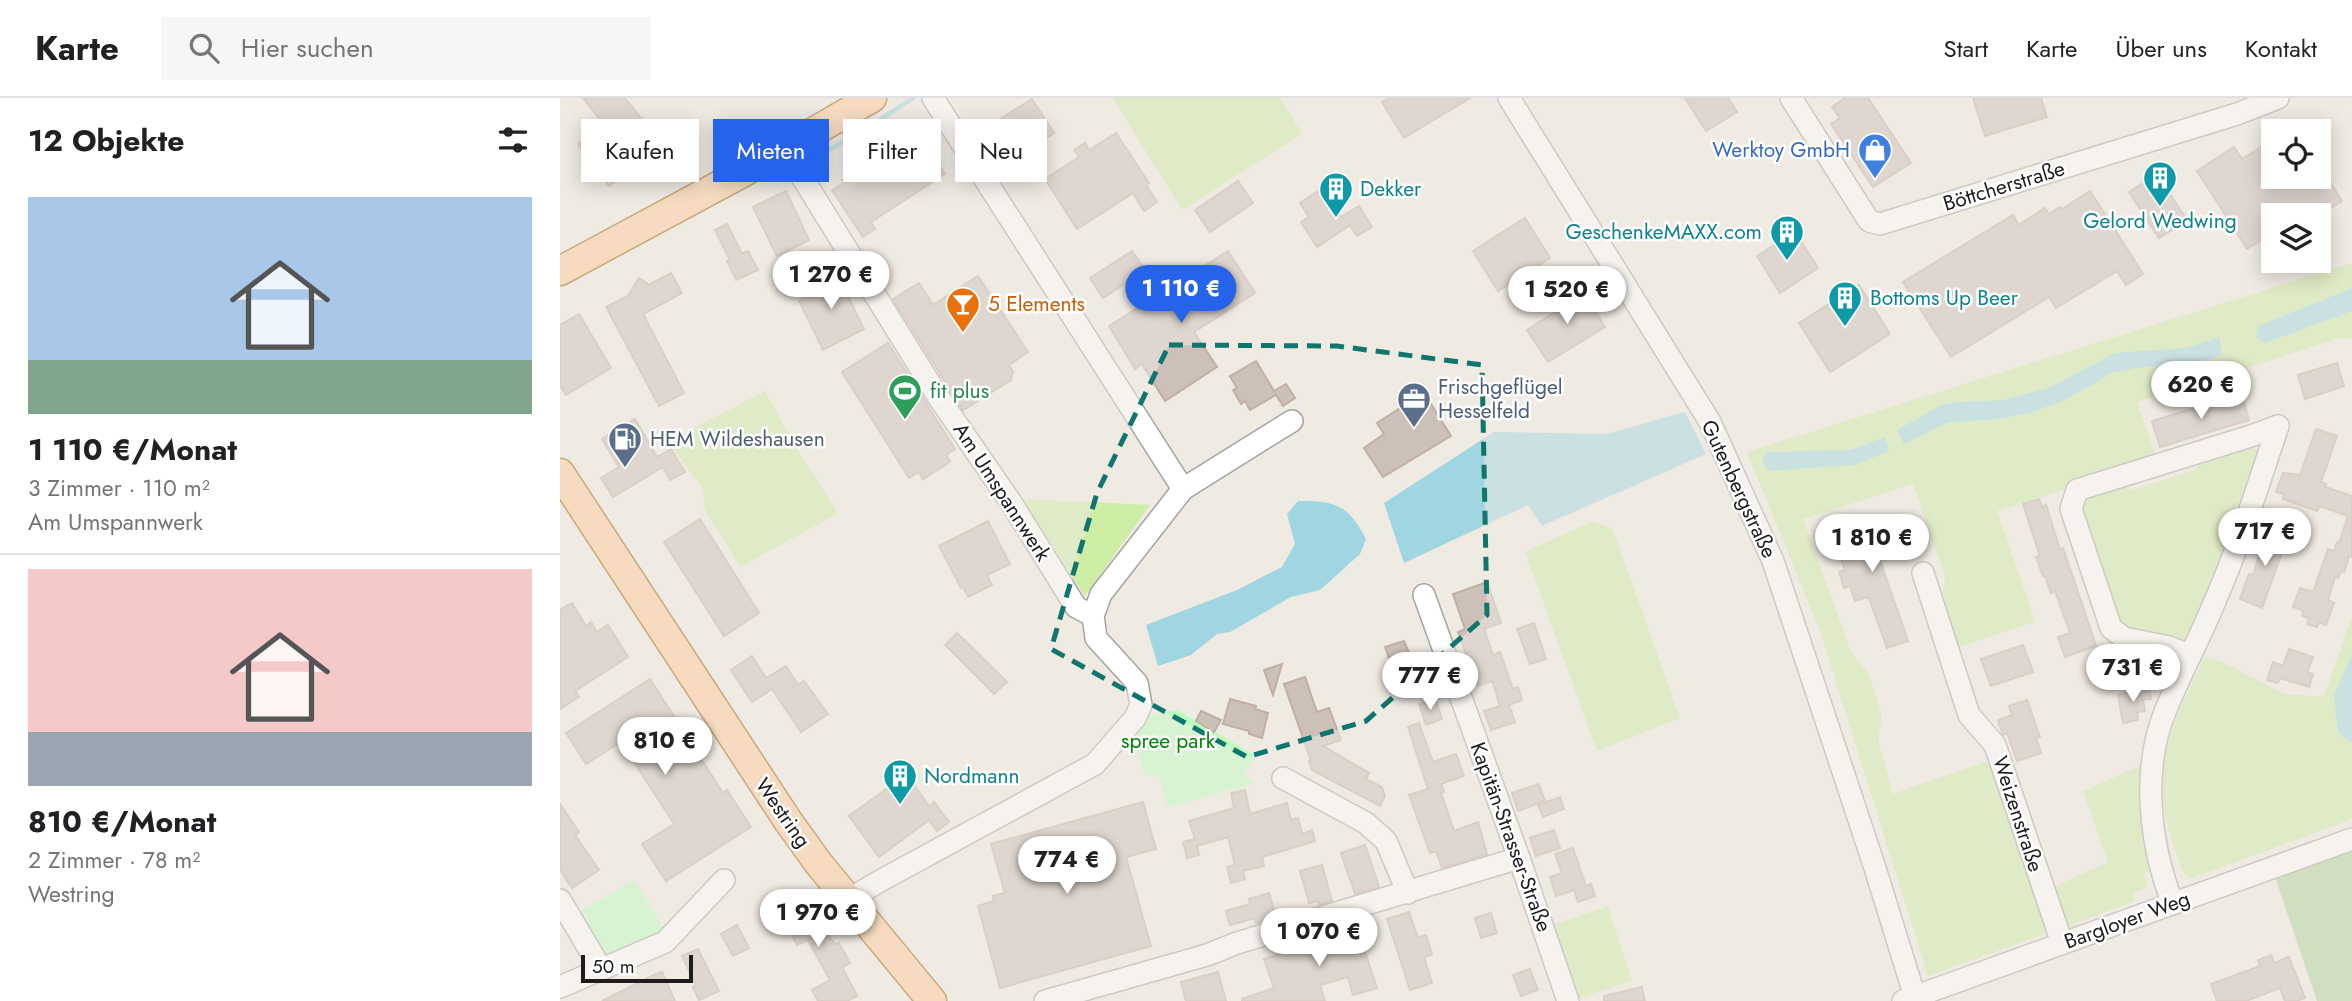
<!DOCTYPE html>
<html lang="de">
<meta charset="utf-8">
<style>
body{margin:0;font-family:Jost,sans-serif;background:#f6f6f6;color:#202124;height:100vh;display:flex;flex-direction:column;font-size:26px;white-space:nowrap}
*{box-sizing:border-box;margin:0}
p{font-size:23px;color:#757577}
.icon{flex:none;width:38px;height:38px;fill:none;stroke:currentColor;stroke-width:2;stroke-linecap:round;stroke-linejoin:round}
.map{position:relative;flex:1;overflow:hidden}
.side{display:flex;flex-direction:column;background:#fff;width:560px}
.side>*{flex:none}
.banner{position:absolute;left:21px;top:21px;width:665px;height:63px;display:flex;gap:14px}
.controls{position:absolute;left:1701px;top:21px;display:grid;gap:14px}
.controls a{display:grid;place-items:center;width:70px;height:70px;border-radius:0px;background:#fff;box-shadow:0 4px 18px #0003;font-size:35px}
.scale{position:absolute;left:21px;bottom:18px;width:112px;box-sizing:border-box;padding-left:7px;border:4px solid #1d1d1d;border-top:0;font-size:19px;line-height:24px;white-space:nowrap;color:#1d1d1d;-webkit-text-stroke:5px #fff;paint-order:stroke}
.price{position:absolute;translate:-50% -60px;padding:0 16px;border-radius:24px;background:#fff;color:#222;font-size:23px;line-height:46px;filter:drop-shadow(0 2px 4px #0008)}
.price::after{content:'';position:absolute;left:50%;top:42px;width:21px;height:16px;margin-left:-10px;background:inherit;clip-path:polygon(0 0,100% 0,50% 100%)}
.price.selected{background:#2563eb;color:#fff}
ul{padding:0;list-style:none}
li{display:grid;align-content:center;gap:14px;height:371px;padding:0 28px}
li+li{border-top:2px solid #e0e0e0}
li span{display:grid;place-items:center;height:217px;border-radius:0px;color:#555}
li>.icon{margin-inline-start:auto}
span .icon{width:126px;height:126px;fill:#fffc;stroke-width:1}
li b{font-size:30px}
h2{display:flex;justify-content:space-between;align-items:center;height:84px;padding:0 28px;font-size:30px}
.chip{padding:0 24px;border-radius:0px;background:#fff;box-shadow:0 4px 18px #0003;font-size:24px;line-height:63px}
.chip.selected{background:#2563eb;color:#fff}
header{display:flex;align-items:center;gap:42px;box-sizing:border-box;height:98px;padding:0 35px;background:#fff;border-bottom:2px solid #e0e0e0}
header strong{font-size:33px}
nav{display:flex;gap:38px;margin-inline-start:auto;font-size:24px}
.search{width:490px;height:63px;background:#f6f6f6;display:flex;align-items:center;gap:18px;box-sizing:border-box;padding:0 24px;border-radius:0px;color:#757577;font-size:26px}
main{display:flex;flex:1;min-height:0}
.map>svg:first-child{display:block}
.grass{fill:#cdeea4}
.forest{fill:#aad294}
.park{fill:#bbfebc}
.water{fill:#9fd6e1}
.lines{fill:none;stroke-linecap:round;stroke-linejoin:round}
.stream{stroke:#9fd6e1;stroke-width:4.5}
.building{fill:#ccc0b8;stroke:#c2afa4;stroke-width:2}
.minor-casing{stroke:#a4a4a4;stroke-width:24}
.major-casing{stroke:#975b00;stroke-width:31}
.minor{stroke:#fff;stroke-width:21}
.major{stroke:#ffcb98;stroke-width:28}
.marked{fill:none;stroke:#0f766e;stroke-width:5;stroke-dasharray:14 9;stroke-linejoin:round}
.labels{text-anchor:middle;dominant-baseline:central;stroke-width:5;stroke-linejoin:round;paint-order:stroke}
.shop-label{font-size:21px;fill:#366cbe;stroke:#fff;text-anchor:end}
.street-label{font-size:21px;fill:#1d1d1d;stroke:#fff}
.culture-label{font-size:21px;fill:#0d838f;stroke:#fff;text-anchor:start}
.food-label{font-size:21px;fill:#c56008;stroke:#fff;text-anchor:start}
.service-label{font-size:21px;fill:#4e5e75;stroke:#fff;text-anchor:start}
.leisure-label{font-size:21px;fill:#27864d;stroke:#fff;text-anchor:start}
.park-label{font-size:21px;fill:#038405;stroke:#fff}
</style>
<header>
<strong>Karte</strong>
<div class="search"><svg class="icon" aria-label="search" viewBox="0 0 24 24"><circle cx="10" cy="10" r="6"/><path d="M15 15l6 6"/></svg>Hier suchen</div>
<nav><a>Start</a><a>Karte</a><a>Über uns</a><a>Kontakt</a></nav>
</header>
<main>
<section class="side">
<h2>12 Objekte<svg class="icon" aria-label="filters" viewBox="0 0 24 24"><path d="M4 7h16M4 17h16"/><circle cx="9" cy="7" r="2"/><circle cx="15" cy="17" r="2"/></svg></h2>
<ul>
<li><span style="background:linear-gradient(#a9c7e8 75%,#7fa58c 0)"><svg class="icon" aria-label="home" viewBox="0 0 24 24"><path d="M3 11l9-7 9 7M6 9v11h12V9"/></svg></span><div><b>1 110 €/Monat</b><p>3 Zimmer · 110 m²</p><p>Am Umspannwerk</p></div></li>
<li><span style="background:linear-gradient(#f6c9c9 75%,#9aa5b1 0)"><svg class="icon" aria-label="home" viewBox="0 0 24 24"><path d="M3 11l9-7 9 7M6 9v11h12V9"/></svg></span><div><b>810 €/Monat</b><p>2 Zimmer · 78 m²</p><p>Westring</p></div></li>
</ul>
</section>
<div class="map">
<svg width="1792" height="903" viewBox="0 0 1792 903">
<rect width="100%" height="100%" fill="#efeae2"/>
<g class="grass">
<polygon points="553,0 720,0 742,36 622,112"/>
<polygon points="1792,165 1792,240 1777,241 1577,304 1597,362 1437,413 1475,524 1396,550 1383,495 1385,478 1353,386 1243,421 1291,554 1309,576 1322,618 1318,642 1333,696 1428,663 1487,835 1368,878 1260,533 1187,354"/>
<polygon points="205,293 238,353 278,415 180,469 144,410 143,391 108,344"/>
<polygon points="1689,350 1698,352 1646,497 1627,540 1616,545 1559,531 1521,408 1531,399 1566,389 1573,392 1635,372 1639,365"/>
<polygon points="462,401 590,407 525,498"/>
<polygon points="1033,423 1053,432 1120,620 1037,653 965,454"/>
<path d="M1792 518V556L1789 561 1778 635 1792 645V721L1630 781C1620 774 1618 760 1614 749 1587 672 1612 627 1645 559L1660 563 1725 596 1764 599Z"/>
<path d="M1580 668C1578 709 1583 732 1596 771L1584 775 1588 789 1573 795 1575 803 1508 828 1494 789 1548 764 1523 693Z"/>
<polygon points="1048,808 1072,883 1016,901 992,827"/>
</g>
<polygon class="forest" points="1792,748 1792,903 1757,903 1714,776"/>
<g class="park">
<polygon points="617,612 696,658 684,677 695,685 608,709 599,677 585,678 572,634 591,617"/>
<polygon points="75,782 104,832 54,859 46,856 18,815"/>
</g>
<g class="water">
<polygon points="1792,190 1792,213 1705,245 1696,239 1698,228"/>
<polygon points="1659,239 1662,257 1629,266 1575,270 1552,275 1505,302 1470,315 1432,322 1388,324 1344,346 1337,332 1382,307 1395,304 1443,302 1491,289 1555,255 1626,250"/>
<polygon points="1125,314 1146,356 982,428 968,407 844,465 824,405 934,334 1046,336"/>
<polygon points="1325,339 1329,353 1294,367 1208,373 1202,362 1207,354 1290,352"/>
<path d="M738 403C776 402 789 408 806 441L800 456 760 492 731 499 670 534 657 536 631 557 598 568 586 527 677 492 722 469 735 446 727 416Z"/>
<polygon points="1792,556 1792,645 1778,635 1774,597"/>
</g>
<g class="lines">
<polyline class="stream" points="255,60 304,32 353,0"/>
</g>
<g class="building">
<polygon points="23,0 65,0 98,42 78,58 82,63 49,88 18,46 44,27"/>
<polygon points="829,0 910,0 844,40 822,4"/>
<polygon points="1125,0 1168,0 1177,14 1146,33"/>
<polygon points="1285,0 1308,0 1351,65 1313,89 1271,26 1280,20 1272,9"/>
<polygon points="1413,0 1481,0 1487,19 1425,38"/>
<polygon points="472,1 494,35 454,60 432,26"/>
<polygon points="556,35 589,85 586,87 597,104 584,113 573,95 517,131 485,81 519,59 514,52 525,45 529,52"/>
<polygon points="360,38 385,76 311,124 315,131 303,139 272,92 284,85 282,82 303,69 305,72 332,55 330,52 350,39 352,42"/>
<polygon points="1713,41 1713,79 1767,79 1782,103 1760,117 1713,117 1713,135 1687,151 1637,73 1674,49 1682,61"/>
<polygon points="1597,76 1627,122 1599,140 1569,94"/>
<polygon points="678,83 693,105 650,134 635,112"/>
<polygon points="763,90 781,119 799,108 812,129 797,138 790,127 757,149 741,124 749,119 740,105"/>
<polygon points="226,93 249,142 217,158 193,109"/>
<polygon points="1530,93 1583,176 1566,187 1557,173 1496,210 1489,199 1391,259 1343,184 1453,117 1459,127 1485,110 1489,116 1500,109 1502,111"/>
<polygon points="965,120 990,160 938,193 913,153"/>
<polygon points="167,126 182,156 188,153 198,172 176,182 167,163 170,162 155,132"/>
<polygon points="1235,134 1258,170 1220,195 1197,158"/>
<polygon points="572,153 585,172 543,200 530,180"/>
<polygon points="668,153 695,195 634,234 657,269 605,303 582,266 575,271 549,228"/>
<polygon points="278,172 287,191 285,192 304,231 263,252 239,203 255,195 250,186"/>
<polygon points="111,175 122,195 83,216 124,295 99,308 46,209 68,198 79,180 89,187"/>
<polygon points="418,178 468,254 449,267 453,274 451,282 403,312 333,201 359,185 373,207"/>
<polygon points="1018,186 1045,229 988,264 967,232 1011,204 1005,195"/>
<polygon points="1299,187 1330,236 1270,274 1239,225"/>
<polygon points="19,216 51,270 6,297 0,287 0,227"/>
<polygon points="328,245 395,351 386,357 390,364 363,381 359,374 349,380 282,274"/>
<polygon points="696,263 714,293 726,286 735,300 723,308 716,297 690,312 685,303 681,306 673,292 677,290 670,278"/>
<polygon points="1777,265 1784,288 1745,301 1738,277"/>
<polygon points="1682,296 1689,322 1600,349 1592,323"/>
<polygon points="871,306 891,338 823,379 804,350 824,336 817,325 840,310 848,321"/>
<polygon points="75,321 97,359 111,351 125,374 110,382 103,369 53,399 41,380 59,369 42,341"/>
<polygon points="1756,331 1777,338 1761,384 1766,386 1765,389 1792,398 1792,459 1789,458 1784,474 1781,473 1778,480 1775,479 1768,502 1774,505 1766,527 1759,524 1757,529 1747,526 1749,520 1742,518 1744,513 1733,509 1740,490 1753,494 1768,451 1774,453 1777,444 1779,445 1788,418 1759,408 1757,413 1729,403 1723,401 1724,396 1716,394 1723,375 1740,377"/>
<polygon points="1479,401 1482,409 1486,407 1500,451 1503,450 1536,548 1505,559 1498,539 1510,535 1495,493 1491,495 1485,478 1483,478 1476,459 1480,458 1463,406"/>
<polygon points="1331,418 1341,445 1317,454 1348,543 1327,550 1310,503 1307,499 1295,503 1290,488 1284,490 1279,474 1285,472 1272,435 1286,430 1288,436 1317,426 1316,423"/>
<polygon points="140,421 199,515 164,538 104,444"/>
<polygon points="428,423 450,466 427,477 432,487 408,499 403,489 401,490 379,448"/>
<polygon points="1708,428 1729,436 1702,510 1680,501 1689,476 1693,477"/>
<polygon points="927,484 941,525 924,531 933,557 940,554 953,591 958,589 962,602 949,607 955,624 931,632 924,613 940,608 932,583 918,588 898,534 905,531 893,496"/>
<polygon points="12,505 26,528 31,524 37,534 48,527 68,559 15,593 19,599 0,611 0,512"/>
<polygon points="974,525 986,561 970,566 957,531"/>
<polygon points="397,535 447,584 434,596 385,547"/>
<polygon points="844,543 854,567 834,574 825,549"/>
<polygon points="1463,547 1473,574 1431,588 1421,561"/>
<polygon points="1729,551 1753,559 1747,574 1753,576 1749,589 1720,580 1718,585 1707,582 1713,564 1723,568"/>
<polygon points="192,558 206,580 226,568 238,587 244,583 268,616 241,634 212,591 192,604 171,572"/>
<polygon points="722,566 713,597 704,572"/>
<polygon points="745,579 757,614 769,610 781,642 763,648 809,675 806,681 822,689 825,698 820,708 752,672 749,663 751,663 724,586"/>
<polygon points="90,581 163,695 167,692 191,729 106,783 82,746 114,726 61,644 26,666 6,635"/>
<polygon points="1589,589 1591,601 1583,602 1585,613 1577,614 1578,622 1563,625 1558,597"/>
<polygon points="670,601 696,608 695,611 708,615 702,640 689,636 689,633 663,626"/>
<polygon points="875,601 882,621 866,627 859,606"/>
<polygon points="1467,602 1480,639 1476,640 1481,655 1457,663 1447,635 1443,637 1438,622 1452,617 1449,608"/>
<polygon points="641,613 661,622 654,634 636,623"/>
<polygon points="859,625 873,664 896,656 904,678 881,686 884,694 881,695 894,733 918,724 927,756 882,770 876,753 870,755 849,697 868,691 848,629"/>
<polygon points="340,681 346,689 352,684 369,708 374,704 389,724 377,733 369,722 319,759 289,718"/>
<polygon points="979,686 985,703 958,713 952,695"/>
<polygon points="685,692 690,716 727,705 731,722 738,720 742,736 752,732 755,743 702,759 704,768 683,773 685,781 671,785 667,769 675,767 668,739 637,748 639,757 627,760 623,744 635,741 629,723 674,710 671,695"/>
<polygon points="1000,699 1004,711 983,719 978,707"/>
<polygon points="583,704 596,751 566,759 591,848 440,890 418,808 434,803 433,798 445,795 431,746"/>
<polygon points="0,706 19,734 15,737 39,772 12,790 0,772"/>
<polygon points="994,732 1000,750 976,758 970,740"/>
<polygon points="805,747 819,789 795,796 781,755"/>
<polygon points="1013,750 1026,788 1031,786 1035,798 1018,804 1014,792 996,798 990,779 1002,775 995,756"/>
<polygon points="762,767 772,803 759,807 758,803 749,805 740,773"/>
<polygon points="224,794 229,801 234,798 275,846 279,845 290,865 282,869 297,898 287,903 258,903 252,892 270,882 248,842 237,847 212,800"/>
<polygon points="709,795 716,819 696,825 695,820 670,827 666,813 690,806 689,801"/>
<polygon points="849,814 858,840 866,837 872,857 864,859 872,885 850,892 827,821"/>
<polygon points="931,815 937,835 921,840 915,820"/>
<polygon points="795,824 817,890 793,897 788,879 760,887 765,903 682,903 682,901 714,890 704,861 729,853 728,850 770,838 769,833"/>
<polygon points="177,827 189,850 173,858 161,836"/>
<polygon points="138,851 159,893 139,902 133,889 136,887 122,858"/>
<polygon points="1711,857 1714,865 1729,859 1745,900 1736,903 1725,903 1720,890 1686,903 1657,903 1651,886 1700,868 1698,862"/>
<polygon points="970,871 978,892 961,898 953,877"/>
<polygon points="102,874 115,903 42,903 96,876"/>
<polygon points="658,874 666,903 626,903 621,884"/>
<polygon points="1082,889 1085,903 1044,903 1044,898"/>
</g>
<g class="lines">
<g class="minor-casing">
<g id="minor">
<polyline points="949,0 1150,324 1213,463 1315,770 1355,899"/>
<polyline points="1231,0 1309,123 1320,126 1677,16 1718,0"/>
<polyline points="224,50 377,297 452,406 516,509 533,518"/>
<polyline points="623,391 732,323"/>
<polyline points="1363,475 1409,617 1435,647 1502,845"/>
<polyline points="864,497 959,760 1008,903"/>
<polyline points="1630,558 1609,549 1564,540 1551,530 1511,411 1517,392 1691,338 1718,328"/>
<polyline points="723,680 806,725 826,743 848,795"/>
<polyline points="0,802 34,859 39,872"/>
<polyline points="288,802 320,783 535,666 575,620 581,607 577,585 536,540 533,518 541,496 623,391 373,0"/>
<path d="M1613 806C1590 748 1581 673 1605 614 1620 576 1640 540 1655 503 1680 446 1698 387 1718 328"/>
<polyline points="0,889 105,844 164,782"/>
<polyline points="485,903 647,857 677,845 959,760"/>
<polyline points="1343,903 1792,741"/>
</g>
</g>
<g class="major-casing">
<g id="major">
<polyline points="0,173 184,74 312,0"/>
<polyline points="0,375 228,723 259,766 372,903"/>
</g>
</g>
<use href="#minor" class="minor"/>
<use href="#major" class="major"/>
</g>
<path d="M0 0H1792V903H0ZM609 247 777 248 922 267 927 517 806 623 687 659 491 551 537 395Z" fill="#efeae2" fill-opacity=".55" fill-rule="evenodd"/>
<path class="marked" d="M609 247 777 248 922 267 927 517 806 623 687 659 491 551 537 395Z"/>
<defs>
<g id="shop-pin" transform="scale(1.75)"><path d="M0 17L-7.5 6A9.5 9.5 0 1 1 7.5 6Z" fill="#3f7fe0" stroke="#fff"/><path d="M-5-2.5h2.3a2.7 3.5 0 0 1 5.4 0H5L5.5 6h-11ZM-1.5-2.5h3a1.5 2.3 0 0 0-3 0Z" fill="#fff"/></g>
<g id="building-pin" transform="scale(1.75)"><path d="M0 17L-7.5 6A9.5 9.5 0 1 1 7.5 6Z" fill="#0f9aa8" stroke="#fff"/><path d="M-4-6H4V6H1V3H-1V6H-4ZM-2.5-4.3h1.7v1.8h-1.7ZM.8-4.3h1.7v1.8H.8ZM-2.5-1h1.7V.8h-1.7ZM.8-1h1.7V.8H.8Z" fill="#fff"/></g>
<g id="bar-pin" transform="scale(1.75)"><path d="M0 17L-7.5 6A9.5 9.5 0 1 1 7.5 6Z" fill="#e8710a" stroke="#fff"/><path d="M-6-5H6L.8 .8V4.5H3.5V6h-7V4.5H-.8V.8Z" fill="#fff"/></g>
<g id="stadium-pin" transform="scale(1.75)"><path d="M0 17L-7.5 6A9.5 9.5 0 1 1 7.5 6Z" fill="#2e9e5b" stroke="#fff"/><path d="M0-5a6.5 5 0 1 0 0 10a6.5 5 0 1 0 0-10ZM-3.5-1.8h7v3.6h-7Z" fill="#fff"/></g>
<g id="office-pin" transform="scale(1.75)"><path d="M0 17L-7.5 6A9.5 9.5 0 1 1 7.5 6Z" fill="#5c6f8a" stroke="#fff"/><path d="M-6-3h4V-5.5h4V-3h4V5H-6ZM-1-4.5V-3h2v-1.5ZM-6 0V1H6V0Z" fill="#fff"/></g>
<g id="fuel-pin" transform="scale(1.75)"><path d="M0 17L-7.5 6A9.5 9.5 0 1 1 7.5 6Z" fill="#5c6f8a" stroke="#fff"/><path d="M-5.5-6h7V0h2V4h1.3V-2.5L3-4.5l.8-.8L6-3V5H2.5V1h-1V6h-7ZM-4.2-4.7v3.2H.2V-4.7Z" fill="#fff"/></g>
</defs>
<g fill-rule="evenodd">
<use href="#shop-pin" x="1315" y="52"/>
<use href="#building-pin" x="1600" y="80"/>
<use href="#building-pin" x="776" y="91"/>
<use href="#building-pin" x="1227" y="134"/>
<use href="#building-pin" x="1285" y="200"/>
<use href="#bar-pin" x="403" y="206"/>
<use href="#stadium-pin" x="345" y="293"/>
<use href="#office-pin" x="854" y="301"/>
<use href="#fuel-pin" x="65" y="341"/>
<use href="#building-pin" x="340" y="678"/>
</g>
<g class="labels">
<g class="shop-label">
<text x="1290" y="52">Werktoy GmbH</text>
</g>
<g class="street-label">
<text transform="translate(1444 88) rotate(-17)">Böttcherstraße</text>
<text transform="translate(1179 391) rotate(65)">Gutenbergstraße</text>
<text transform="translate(442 394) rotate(57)">Am Umspannwerk</text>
<text transform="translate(223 715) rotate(55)">Westring</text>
<text transform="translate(1458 716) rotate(72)">Weizenstraße</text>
<text transform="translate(951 739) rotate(70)">Kapitän-Strasser-Straße</text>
<text transform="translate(1567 822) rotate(-20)">Bargloyer Weg</text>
</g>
<g class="culture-label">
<text x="800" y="91">Dekker</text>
<text x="1600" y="123" text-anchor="middle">Gelord Wedwing</text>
<text x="1202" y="134" text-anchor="end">GeschenkeMAXX.com</text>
<text x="1310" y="200">Bottoms Up Beer</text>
<text x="364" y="678">Nordmann</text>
</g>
<g class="food-label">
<text x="428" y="206">5 Elements</text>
</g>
<g class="service-label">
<text x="878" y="289">Frischgeflügel<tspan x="878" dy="24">Hesselfeld</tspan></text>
<text x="90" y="341">HEM Wildeshausen</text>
</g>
<g class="leisure-label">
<text x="370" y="293">fit plus</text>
</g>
<g class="park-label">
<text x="608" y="643">spree park</text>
</g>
</g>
</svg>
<div class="controls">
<a><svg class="icon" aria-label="locate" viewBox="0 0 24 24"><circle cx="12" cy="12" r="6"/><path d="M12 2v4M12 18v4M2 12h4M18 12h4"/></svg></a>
<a><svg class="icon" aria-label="layers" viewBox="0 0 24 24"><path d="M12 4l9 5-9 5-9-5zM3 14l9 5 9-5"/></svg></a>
</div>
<div class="scale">50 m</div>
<b class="price" style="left:271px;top:213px">1 270 €</b>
<b class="price selected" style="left:621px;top:227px">1 110 €</b>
<b class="price" style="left:1007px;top:228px">1 520 €</b>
<b class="price" style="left:1641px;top:323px">620 €</b>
<b class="price" style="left:1705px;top:470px">717 €</b>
<b class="price" style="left:1312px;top:476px">1 810 €</b>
<b class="price" style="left:1573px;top:606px">731 €</b>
<b class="price" style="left:870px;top:614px">777 €</b>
<b class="price" style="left:105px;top:679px">810 €</b>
<b class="price" style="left:507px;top:798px">774 €</b>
<b class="price" style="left:258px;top:851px">1 970 €</b>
<b class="price" style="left:759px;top:870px">1 070 €</b>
<div class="banner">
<a class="chip">Kaufen</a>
<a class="chip selected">Mieten</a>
<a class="chip">Filter</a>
<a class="chip">Neu</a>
</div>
</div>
</main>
